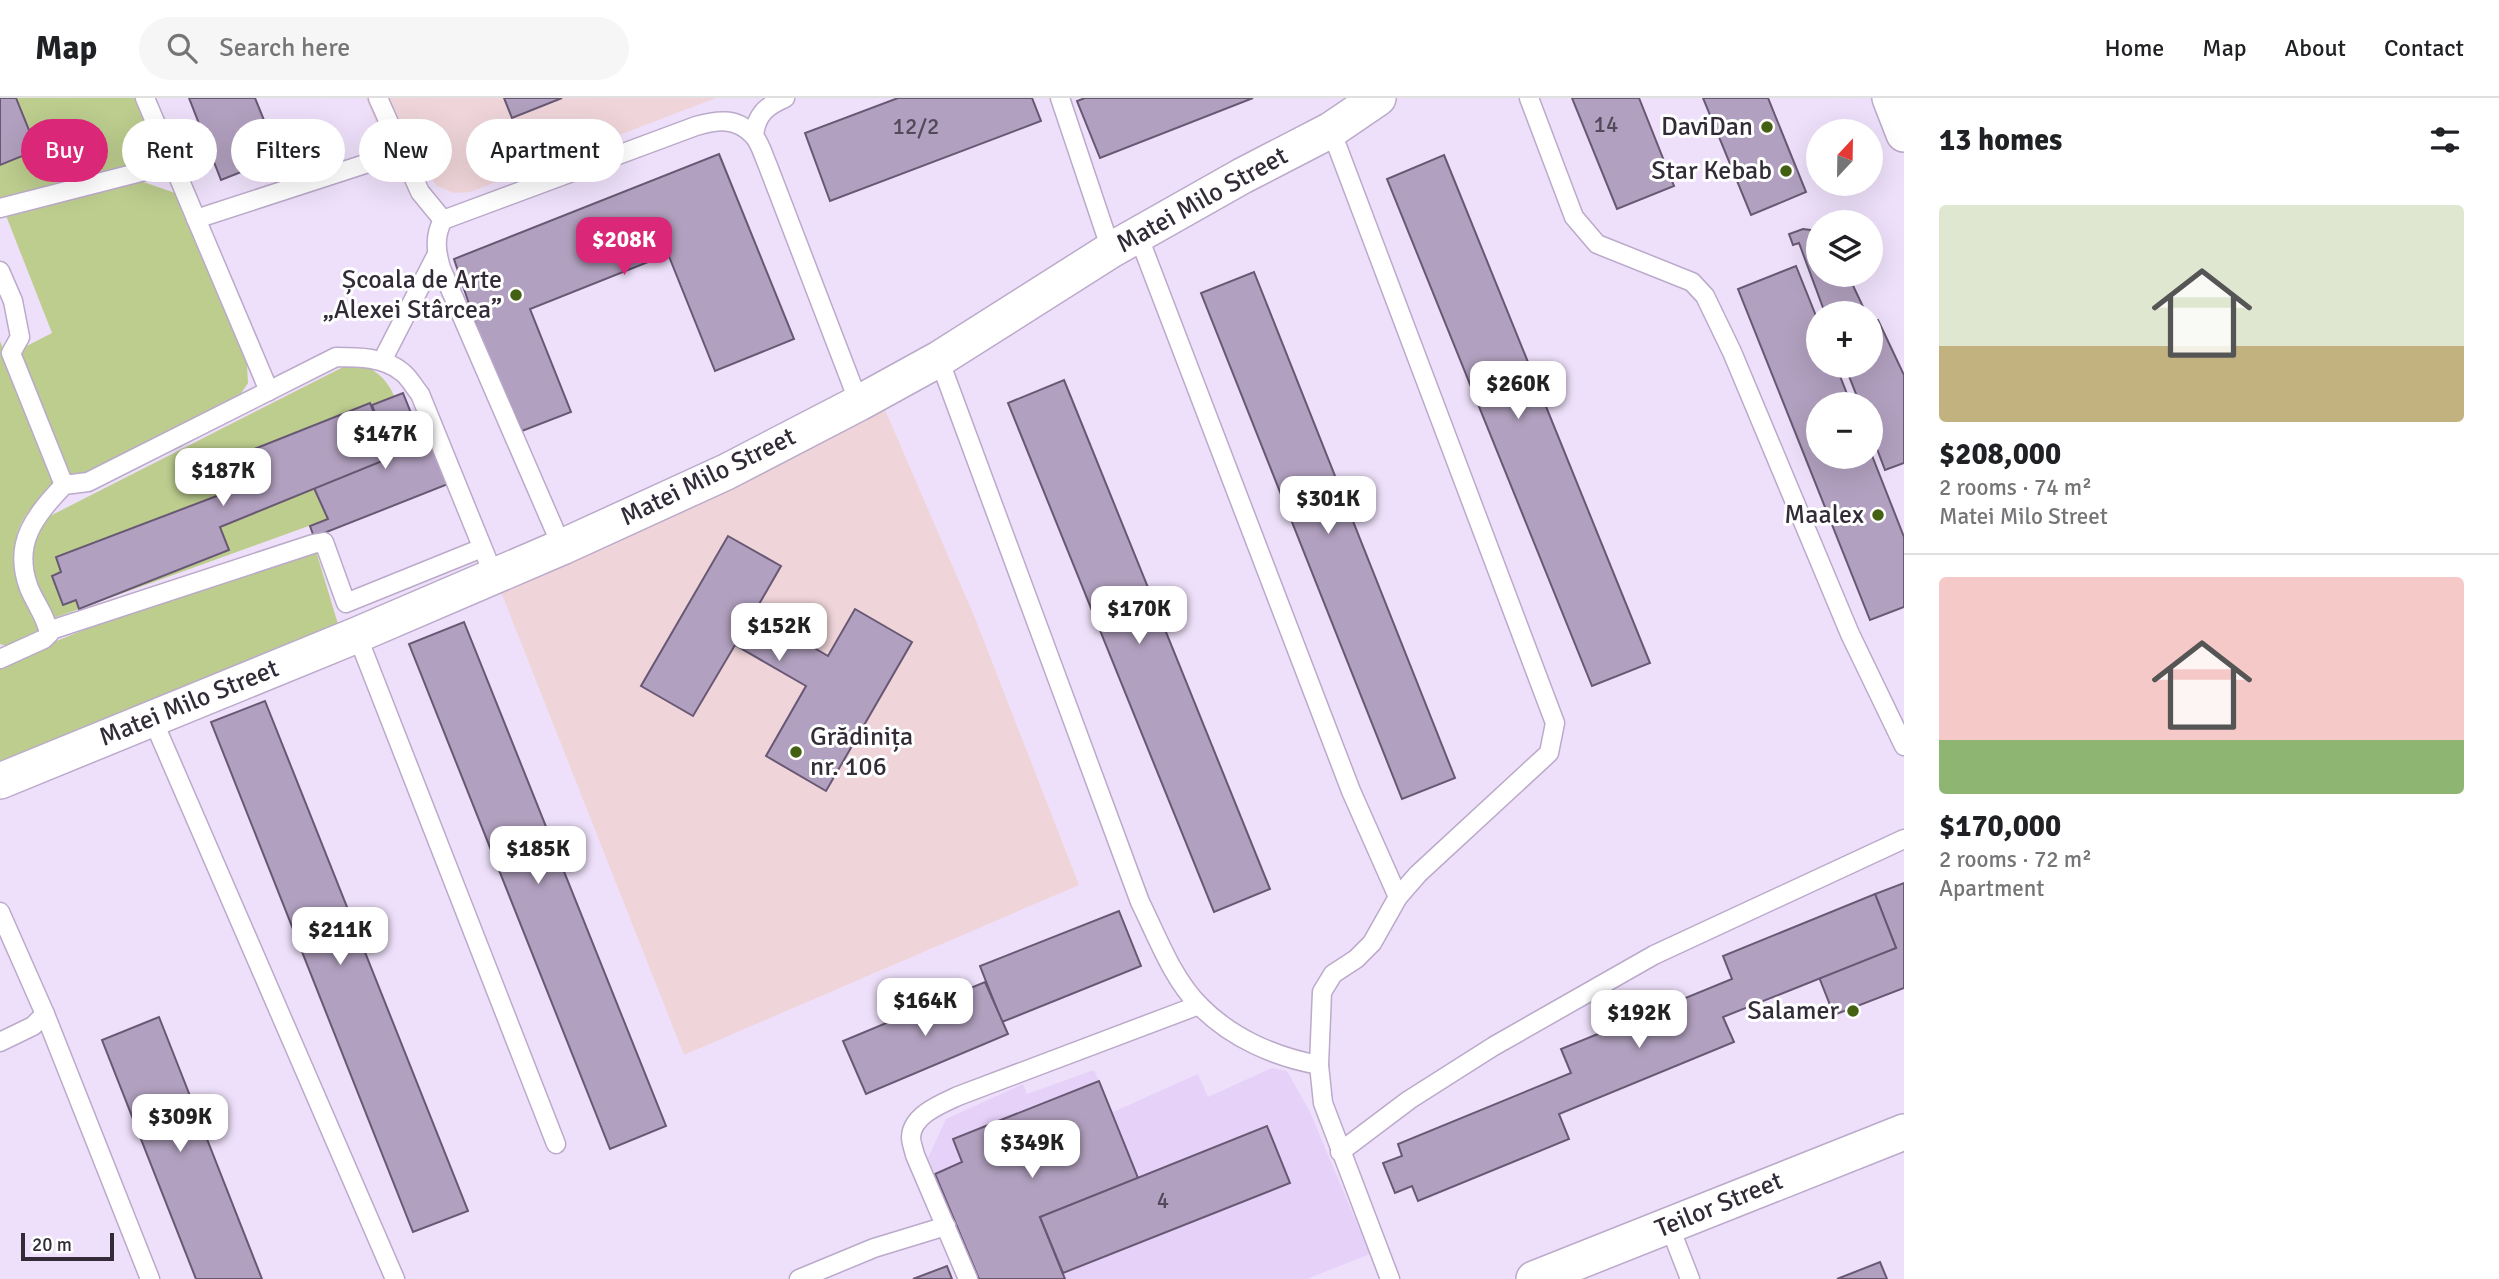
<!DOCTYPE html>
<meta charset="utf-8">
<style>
body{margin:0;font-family:Signika,sans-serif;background:#f6f6f6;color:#202124;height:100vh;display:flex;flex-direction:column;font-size:26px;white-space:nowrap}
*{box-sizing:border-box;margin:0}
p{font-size:23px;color:#757577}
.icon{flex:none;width:38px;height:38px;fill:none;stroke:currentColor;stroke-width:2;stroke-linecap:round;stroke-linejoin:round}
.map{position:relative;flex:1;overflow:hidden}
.details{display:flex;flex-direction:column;background:#fff;width:595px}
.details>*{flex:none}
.top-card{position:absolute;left:21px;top:21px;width:665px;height:63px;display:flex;gap:14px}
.needle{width:46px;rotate:22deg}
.fabs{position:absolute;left:1806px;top:21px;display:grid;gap:14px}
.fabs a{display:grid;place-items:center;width:77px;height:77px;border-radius:50%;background:#fff;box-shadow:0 7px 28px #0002;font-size:35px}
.scale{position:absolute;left:21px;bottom:18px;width:93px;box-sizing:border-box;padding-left:7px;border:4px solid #332c38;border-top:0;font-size:19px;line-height:24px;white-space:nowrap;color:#332c38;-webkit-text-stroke:5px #fff;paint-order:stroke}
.price{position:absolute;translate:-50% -60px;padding:0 16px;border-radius:14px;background:#fff;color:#222;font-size:23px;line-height:46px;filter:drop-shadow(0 2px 4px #0008)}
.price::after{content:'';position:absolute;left:50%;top:42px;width:21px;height:16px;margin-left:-10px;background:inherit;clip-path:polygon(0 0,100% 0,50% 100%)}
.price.active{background:#db2777;color:#fff}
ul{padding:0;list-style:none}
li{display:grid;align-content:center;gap:14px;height:371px;padding:0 35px}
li+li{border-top:2px solid #e0e0e0}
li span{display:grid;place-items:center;height:217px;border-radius:7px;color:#555}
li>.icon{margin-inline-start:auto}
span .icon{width:126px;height:126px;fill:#fffc;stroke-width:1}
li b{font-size:30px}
h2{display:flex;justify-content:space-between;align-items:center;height:84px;padding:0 35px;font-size:30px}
.tag{padding:0 24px;border-radius:32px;background:#fff;box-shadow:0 7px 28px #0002;font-size:24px;line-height:63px}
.tag.active{background:#db2777;color:#fff}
header{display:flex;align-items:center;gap:42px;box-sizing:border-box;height:98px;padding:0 35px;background:#fff;border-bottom:2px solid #e0e0e0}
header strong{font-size:33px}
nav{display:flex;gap:38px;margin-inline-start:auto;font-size:24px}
.search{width:490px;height:63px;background:#f6f6f6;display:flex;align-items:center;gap:18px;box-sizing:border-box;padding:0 24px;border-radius:38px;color:#757577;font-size:26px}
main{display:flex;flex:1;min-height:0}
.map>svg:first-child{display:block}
.built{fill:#e6d1f8}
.education{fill:#efd5d9}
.green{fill:#bccd8e}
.building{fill:#b1a0bf;stroke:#685874;stroke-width:2}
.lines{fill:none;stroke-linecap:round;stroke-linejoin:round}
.lane-casing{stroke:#bbaaca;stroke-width:21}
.street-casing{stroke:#bbaaca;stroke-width:38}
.lane{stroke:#fff;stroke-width:18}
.street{stroke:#fff;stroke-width:35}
.poi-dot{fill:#446113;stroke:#fff;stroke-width:2.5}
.labels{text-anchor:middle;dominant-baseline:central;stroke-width:6;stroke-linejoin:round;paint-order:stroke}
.number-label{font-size:23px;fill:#52495a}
.poi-label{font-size:26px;fill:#332c38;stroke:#fff;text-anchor:end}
.street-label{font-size:26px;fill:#332c38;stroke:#fff}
</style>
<header>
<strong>Map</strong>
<div class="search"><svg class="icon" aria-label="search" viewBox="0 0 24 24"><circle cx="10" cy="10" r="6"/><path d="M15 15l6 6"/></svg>Search here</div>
<nav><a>Home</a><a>Map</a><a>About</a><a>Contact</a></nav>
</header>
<main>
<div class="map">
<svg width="1904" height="1181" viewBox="0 0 1904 1181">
<rect width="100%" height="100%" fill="#eee0fa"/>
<polygon class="built" points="1272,970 1287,973 1309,1012 1370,1156 1307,1181 979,1181 928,1060 946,1021 1023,986 1027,996 1094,972 1113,1014 1198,976 1208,999"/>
<g class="education">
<polygon points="366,0 716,0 470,94 454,95 437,88 424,71 405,25 379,32"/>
<polygon points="883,307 975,520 1079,787 684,957 501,494"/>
</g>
<g class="green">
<polygon points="0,0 141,0 161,50 105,79 0,104"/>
<polygon points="132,80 181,97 186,116 247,267 248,285 238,300 86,378 72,377 66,374 15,254 52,235 5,115"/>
<path d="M0 243 56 385C47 398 35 404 26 417 0 456 25 498 42 536L12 550 0 546Z"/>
<path d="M355 263C373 270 387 280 394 298L372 307 370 305 220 365 230 393 56 459 61 474 52 478 63 507 76 502 79 511 229 452 220 429 314 390 328 421 54 520C44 496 23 466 34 438 37 432 44 425 48 419Z"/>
<polygon points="316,453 338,526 264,558 0,663 0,566 91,529"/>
</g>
<g class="building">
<polygon points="0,0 16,0 37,52 0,67"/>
<polygon points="189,0 255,0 279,59 221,82"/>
<polygon points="504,0 562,0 512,20"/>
<polygon points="898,0 1032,0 1041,23 830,103 805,35"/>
<polygon points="1085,0 1253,0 1100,60 1077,3"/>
<polygon points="1572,0 1639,0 1674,88 1617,111"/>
<polygon points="1703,0 1768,0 1806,94 1751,117"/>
<polygon points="719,56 794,241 715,273 668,156 530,211 571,314 522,333 479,236 454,161"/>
<polygon points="1444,57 1650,565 1592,588 1387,81"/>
<polygon points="1803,131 1818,133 1818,177 1848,177 1866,215 1825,215 1799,145 1793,147 1789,136"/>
<polygon points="1796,168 1818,223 1818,268 1836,268 1851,306 1818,306 1818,359 1871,359 1871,355 1904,439 1904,509 1870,522 1738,191"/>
<polygon points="1254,174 1455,680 1402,701 1201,195"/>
<polygon points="1878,222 1904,277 1904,365 1885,372 1871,335 1871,306 1860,306 1845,268 1871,268 1871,224"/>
<polygon points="1064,282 1270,791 1214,814 1008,305"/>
<polygon points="403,295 413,320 420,316 448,386 314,439 310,428 328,421 314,390 392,359 372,307"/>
<polygon points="370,305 392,359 220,429 229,452 79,511 76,502 63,507 52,478 61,474 56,459 230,393 219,365"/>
<polygon points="728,438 781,468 754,515 828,558 855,511 912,544 826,693 766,658 806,588 735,547 693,618 641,588"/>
<polygon points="464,524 666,1028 610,1051 409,546"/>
<polygon points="265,603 468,1113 413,1134 211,624"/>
<polygon points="1904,785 1904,890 1834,917 1819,879 1896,850 1875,796"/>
<polygon points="1875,796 1896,850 1723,919 1734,944 1559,1016 1569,1041 1418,1103 1412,1088 1395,1095 1383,1065 1402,1058 1398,1046 1571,975 1561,951 1732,881 1723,858"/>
<polygon points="1119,813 1141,868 1002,924 980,868"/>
<polygon points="985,884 1008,936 866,996 843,943"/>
<polygon points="159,919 262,1181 196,1181 102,942"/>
<polygon points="1099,983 1138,1080 1040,1119 1065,1181 979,1181 935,1076 962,1064 953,1041"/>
<polygon points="1267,1028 1290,1085 1063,1175 1040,1119"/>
<polygon points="1880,1164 1887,1181 1837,1181"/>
<polygon points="947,1168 952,1181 913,1181"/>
</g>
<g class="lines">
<g class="lane-casing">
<g id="lane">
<polyline points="145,0 269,293"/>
<path d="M378 0 420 94 443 122C434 138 436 153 441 170L562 449"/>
<polyline points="1060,0 1111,152"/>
<polyline points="1529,0 1574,119 1597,146 1692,184 1705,198 1732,254 1850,536 1904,648"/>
<polyline points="1331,32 1555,625 1549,655 1418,776 1398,799 1372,845 1356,861 1333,876 1322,894 1319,967 1323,1005 1390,1181"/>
<path d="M754 38C756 17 766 8 785 0"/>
<polyline points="0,110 172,66"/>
<polyline points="196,121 402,54"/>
<path d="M443 122 696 28C717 22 736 19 753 37 760 44 764 59 768 68L859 305"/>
<polyline points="1138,137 1351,693 1398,799"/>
<polyline points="0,173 13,203 20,239 11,255 64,387"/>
<path d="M939 261 1140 804C1157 838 1172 880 1199 907 1231 940 1275 959 1319 967"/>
<polyline points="382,263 437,156"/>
<polyline points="48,533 313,446 324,444 346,505 482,450"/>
<polyline points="357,537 556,1046"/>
<path d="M0 561 44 541 49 536C47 520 35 505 29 490 12 445 35 418 64 387L88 384 336 259C358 259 384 259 402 274 409 279 414 289 420 296L494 478"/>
<polyline points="152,620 395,1181"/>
<polyline points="0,814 45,916"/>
<polyline points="0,944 33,928 45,916 150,1181"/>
<polyline points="1340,1054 1409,1002 1494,948 1654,857 1904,741"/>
<polyline points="1669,1127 1690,1181"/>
<polyline points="799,1181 874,1150 946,1128"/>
<path d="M968 1181 915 1057C914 1052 911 1045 911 1039 912 1017 941 1006 958 998L1199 907"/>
</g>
</g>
<g class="street-casing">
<g id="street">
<polyline points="1890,0 1904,36"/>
<polyline points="0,683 357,537 562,449 726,374 859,305 939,261 1111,152 1242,78 1331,32 1378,0"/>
<polyline points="1534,1181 1904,1034"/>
</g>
</g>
<use href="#lane" class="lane"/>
<use href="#street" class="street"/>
</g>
<g class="poi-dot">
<circle cx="1767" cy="29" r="7"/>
<circle cx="1786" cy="73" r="7"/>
<circle cx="516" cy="197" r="7"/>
<circle cx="1878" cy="417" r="7"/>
<circle cx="796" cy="654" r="7"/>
<circle cx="1853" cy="913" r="7"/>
</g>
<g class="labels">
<g class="number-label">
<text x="1606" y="26">14</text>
<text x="916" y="28">12/2</text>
<text x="1163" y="1102">4</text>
</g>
<g class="poi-label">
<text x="1753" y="29">DaviDan</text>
<text x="1772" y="73">Star Kebab</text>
<text x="502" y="182">Școala de Arte<tspan x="502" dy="30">„Alexei Stârcea”</tspan></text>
<text x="1864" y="417">Maalex</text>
<text x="810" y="639" text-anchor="start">Grădinița<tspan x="810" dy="30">nr. 106</tspan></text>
<text x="1839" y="913">Salamer</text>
</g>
<g class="street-label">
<text transform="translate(1202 102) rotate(-29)">Matei Milo Street</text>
<text transform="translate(708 379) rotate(-26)">Matei Milo Street</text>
<text transform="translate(189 605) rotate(-22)">Matei Milo Street</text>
<text transform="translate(1719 1107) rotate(-22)">Teilor Street</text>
</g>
</g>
</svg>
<div class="fabs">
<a><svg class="needle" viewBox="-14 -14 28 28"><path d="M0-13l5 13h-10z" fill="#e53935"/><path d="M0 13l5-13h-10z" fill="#757577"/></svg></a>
<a><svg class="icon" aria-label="layers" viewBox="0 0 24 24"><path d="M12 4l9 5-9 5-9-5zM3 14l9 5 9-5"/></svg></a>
<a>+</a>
<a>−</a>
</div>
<div class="scale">20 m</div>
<b class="price active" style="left:624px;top:179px">$208K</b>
<b class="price" style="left:1518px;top:323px">$260K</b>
<b class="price" style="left:385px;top:373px">$147K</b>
<b class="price" style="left:223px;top:410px">$187K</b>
<b class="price" style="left:1328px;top:438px">$301K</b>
<b class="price" style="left:1139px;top:548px">$170K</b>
<b class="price" style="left:779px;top:565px">$152K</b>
<b class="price" style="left:538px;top:788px">$185K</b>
<b class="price" style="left:340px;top:869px">$211K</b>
<b class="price" style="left:925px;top:940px">$164K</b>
<b class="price" style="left:1639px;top:952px">$192K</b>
<b class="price" style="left:180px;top:1056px">$309K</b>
<b class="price" style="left:1032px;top:1082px">$349K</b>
<div class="top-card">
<a class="tag active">Buy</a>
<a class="tag">Rent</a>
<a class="tag">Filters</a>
<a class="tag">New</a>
<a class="tag">Apartment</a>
</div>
</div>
<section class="details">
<h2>13 homes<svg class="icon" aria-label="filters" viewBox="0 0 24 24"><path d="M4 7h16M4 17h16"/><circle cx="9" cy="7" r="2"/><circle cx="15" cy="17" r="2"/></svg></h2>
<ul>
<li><span style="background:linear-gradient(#dfe7d0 65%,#c2b280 0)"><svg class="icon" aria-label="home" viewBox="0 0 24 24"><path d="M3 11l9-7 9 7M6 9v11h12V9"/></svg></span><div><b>$208,000</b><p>2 rooms · 74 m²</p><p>Matei Milo Street</p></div></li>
<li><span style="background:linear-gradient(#f6c9c9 75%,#8fb573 0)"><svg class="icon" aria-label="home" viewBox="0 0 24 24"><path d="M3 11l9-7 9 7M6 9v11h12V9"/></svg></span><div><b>$170,000</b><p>2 rooms · 72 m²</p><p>Apartment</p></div></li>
</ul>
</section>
</main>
